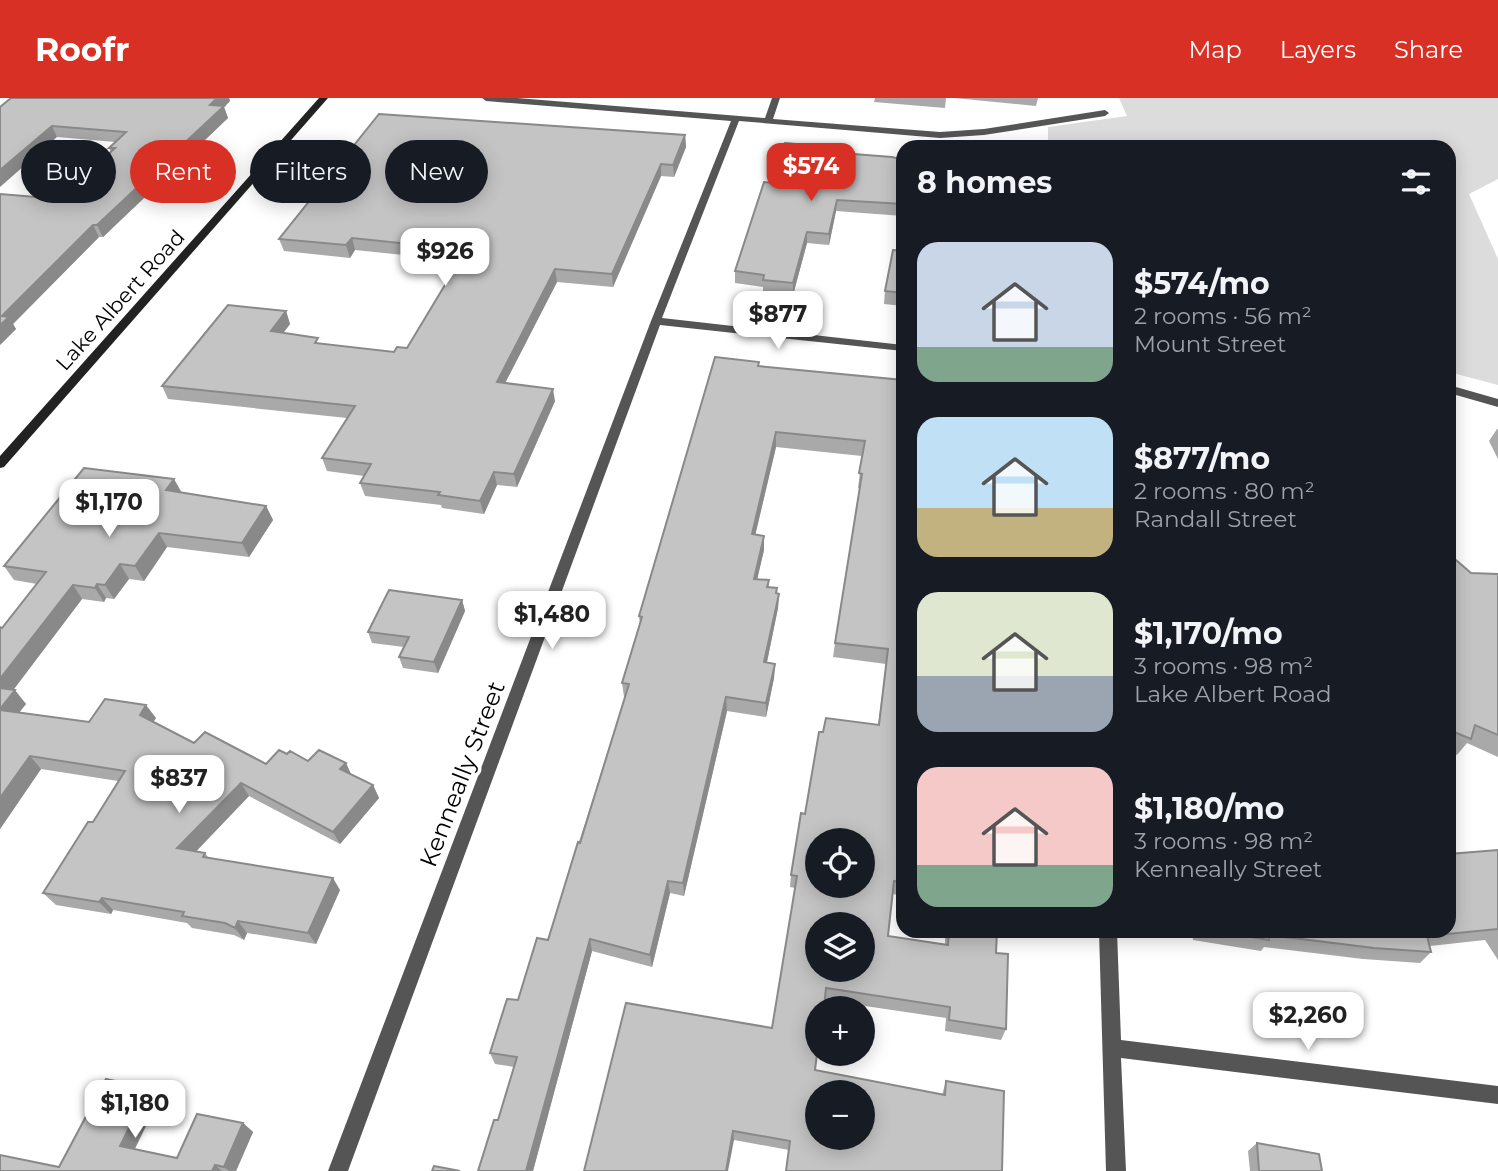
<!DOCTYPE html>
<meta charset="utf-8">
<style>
body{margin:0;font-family:Montserrat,sans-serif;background:#20242c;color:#f1f3f6;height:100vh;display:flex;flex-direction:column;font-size:26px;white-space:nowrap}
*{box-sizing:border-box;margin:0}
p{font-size:23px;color:#9ea1a6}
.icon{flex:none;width:38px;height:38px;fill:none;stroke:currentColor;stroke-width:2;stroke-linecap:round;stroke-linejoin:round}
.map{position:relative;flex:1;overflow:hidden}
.side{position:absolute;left:896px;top:42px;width:560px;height:798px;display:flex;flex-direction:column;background:#171b24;border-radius:21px;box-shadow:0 4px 18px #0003}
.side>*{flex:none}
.guide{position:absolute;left:21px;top:42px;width:665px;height:63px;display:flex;gap:14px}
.fabs{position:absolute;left:805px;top:730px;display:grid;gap:14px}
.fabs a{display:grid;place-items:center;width:70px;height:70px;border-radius:50%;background:#171b24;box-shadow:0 4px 18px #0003;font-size:35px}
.price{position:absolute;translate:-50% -60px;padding:0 16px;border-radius:14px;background:#fff;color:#222;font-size:23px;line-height:46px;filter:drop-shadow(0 2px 4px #0008)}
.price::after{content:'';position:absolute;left:50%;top:42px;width:21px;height:16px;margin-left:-10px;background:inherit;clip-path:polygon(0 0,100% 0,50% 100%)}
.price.current{background:#d93025;color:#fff}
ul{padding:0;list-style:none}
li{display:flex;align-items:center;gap:21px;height:175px;padding:0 21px}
li span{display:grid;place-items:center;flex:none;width:196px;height:140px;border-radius:21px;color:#555}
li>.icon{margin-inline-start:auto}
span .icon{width:84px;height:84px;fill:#fffc;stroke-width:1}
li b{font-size:30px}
h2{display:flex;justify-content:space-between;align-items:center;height:84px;padding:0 21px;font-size:30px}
.pill{padding:0 24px;border-radius:32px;background:#171b24;box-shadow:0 4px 18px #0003;font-size:24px;line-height:63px}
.pill.current{background:#d93025;color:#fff}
header{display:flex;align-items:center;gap:42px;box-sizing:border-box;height:98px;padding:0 35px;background:#d93025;color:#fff}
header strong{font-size:33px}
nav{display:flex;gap:38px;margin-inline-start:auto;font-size:24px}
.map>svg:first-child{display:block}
.green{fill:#dcdcdc}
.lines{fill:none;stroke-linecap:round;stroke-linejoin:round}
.minor{fill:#555;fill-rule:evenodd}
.secondary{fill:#222;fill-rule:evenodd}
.wall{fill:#a9a9a9}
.shaded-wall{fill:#898989}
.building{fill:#c4c4c4;stroke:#898989;stroke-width:2;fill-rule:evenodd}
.labels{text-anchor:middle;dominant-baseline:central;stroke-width:7;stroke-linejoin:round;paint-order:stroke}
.far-street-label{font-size:21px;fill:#000;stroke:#fff}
.street-label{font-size:24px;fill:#000;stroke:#fff}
</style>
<header>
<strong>Roofr</strong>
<nav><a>Map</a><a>Layers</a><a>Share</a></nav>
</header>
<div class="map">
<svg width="1498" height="1073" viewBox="0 0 1498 1073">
<rect width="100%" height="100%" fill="#fff"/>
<polygon class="green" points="1119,0 1498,0 1498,81 1469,96 1498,161 1498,287 1449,274 1449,49 1048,49 1048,29 1127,18"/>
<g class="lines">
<g class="minor">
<polygon points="482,0 517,0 765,20 772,0 780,0 773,21 940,34 984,31 1105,12 1109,15 1105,18 984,37 940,40 739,23 662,220 903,247 903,253 660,227 348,1073 328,1073 651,223 731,23 486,3"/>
<polygon points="1449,287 1498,301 1498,309 1449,295"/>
<polygon points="1099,833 1117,833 1121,942 1498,988 1498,1006 1121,960 1126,1073 1106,1073"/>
</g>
<polygon class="secondary" points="319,0 328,0 4,369 0,370 0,358"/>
</g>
<g class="wall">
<polygon points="11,0 229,0 230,3 224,9 228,20 103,139 99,139 13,226 16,231 0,247 60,101 111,54 109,50 115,44 57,39"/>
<polygon points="875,0 946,0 945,10 874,4"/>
<polygon points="954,0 1038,0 1036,8"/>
<polygon points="685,37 686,49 674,79 661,78 613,189 557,184 505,285 555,303 517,389 497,387 484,416 442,410 441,407 365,398 360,385 364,378 327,373 322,360 347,320 168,301 162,288 286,213 290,226 283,235 319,245 394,254 407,250 453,174 435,172 433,160 355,152 350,160 284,153 279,141"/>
<polygon points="829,55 903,65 903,118 836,113 829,147 807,145 793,197 763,194 763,189 735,185 735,173 773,85"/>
<polygon points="903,153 903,208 884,206 885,193"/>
<polygon points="759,268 903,282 903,798 893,796 888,838 945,847 945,833 997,833 996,855 1006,931 1001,942 945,933 946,920 825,902 815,972 942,997 946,983 1004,993 789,1052 734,1042 584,1073 772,930 795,790 790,789 791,777 823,634 878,627 886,566 833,559 835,545 860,390 858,390 862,358 776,349 755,437 764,438 764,452 757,481 769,482 769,489 777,490 777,495 779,496 778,510 767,564 775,566 774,580 766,619 727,613 684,798 670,795 652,869 592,853 533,1073 478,1073 498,1022 514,969 495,966 490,955 548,842 625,599 624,599 622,585 640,527 639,518"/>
<polygon points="1497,331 1498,331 1498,361 1489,343"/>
<polygon points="181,394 266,408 273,422 249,459 167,449 144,483 129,481 114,501 106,500 104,504 82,501 13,592 26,606 19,614 89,624 156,620 153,624 194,645 266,666 287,656 308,663 346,665 351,676 373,687 379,700 340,746 249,698 196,753 205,755 208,759 340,792 316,846 247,835 244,842 234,837 192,830 187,825 113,812 111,816 56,807 43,795 93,724 118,683 41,671 0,731 0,529 2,530 37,486 14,482 4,468"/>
<polygon points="1449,456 1471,475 1498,476 1498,659 1467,645 1457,657 1449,653"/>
<polygon points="462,502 465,513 438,575 403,570 399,559 404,549 372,545 368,534"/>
<polygon points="1498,752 1498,862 1485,842 1430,848 1431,854 1420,865 1363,861 1264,849 1261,853 1193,842 1192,833 1449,833"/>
<polygon points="149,990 160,999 135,1051 177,1060 243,1025 253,1034 236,1073 0,1073 59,1069"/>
<polygon points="1257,1045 1322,1073 1250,1073 1248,1053"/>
</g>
<g class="shaded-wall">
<polygon points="217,0 229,0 230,3 224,9 228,20 103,139 97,127"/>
<polygon points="52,28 57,39 0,89 0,72"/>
<polygon points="685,37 686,49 674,79 673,67"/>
<polygon points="661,66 661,78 613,189 612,176"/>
<polygon points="837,102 836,113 829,147 829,136"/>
<polygon points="93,127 99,139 13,226 16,231 0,247 0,227 2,218"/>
<polygon points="807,134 807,145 793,197 793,185"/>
<polygon points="352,140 355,152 350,160 346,147"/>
<polygon points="555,171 557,184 499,297 497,284"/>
<polygon points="286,213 290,226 275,246 271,233"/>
<polygon points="553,291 555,303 517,389 514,376"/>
<polygon points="776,334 776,349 752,451 752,436"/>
<polygon points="494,374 497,387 484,416 480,403"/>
<polygon points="174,381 182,395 166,392"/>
<polygon points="266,408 273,422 249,459 242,445"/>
<polygon points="159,435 167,449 144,483 135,468"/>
<polygon points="764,438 764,452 754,495 754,481"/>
<polygon points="120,466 129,481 114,501 105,487"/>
<polygon points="97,486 106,500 104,504 95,490"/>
<polygon points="73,487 82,501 5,603 0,596 0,581"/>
<polygon points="777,490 777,505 779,496 778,510 764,578 764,564"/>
<polygon points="462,502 465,513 438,575 434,564"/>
<polygon points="775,566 774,580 766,619 766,605"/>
<polygon points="15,592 26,606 11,625 0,612"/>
<polygon points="726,599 727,613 684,798 683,785"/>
<polygon points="146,607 156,620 149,630 140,617"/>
<polygon points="30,658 41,671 0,731 0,700"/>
<polygon points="346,665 352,679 340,671"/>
<polygon points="241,685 249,698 187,763 177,750"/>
<polygon points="373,687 379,700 340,746 333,734"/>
<polygon points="333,780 340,792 316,846 308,835"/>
<polygon points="668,783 670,795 652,869 650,857"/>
<polygon points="102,800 113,812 111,816 99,804"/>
<polygon points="238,823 247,835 244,842 235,830"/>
<polygon points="590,841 592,853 533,1073 526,1073"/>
<polygon points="149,990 160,999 132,1056 120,1048"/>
<polygon points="243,1025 253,1034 236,1073 229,1073 224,1069"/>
<polygon points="733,1033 734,1042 728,1073 726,1073"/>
<polygon points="215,1067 222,1073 212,1073"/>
</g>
<g class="building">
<polygon points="11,0 217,0 210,7 224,8 97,127 93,127 2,218 9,219 0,227 0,96 60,101 115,50 109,50 126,34 52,28 0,72 0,9"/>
<polygon points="379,16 685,37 673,67 661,66 612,176 555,171 497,284 553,291 514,376 494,374 480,403 438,397 440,394 360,385 371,366 322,360 355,308 162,288 228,207 286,213 271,233 318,240 315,245 394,254 397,249 407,250 460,162 432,159 439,149 352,140 346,147 279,141"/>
<polygon points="785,45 829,49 828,54 892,59 900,61 900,64 903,65 903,106 837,102 829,136 807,134 793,185 763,182 764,177 735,173 764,84 773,85"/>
<polygon points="893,152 903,153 903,195 885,193"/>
<path d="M715 259 759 264 758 268 903 282V785L894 783 888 838 948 847 949 833H997L996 855 1008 856 1006 931 949 922 950 909 826 890 824 910H817V956L815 972 945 997 946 983 1004 993 1002 1073H786L790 1043 733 1033 726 1073H584L626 905 772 930 797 778 791 777 801 715 805 716 819 634H823L826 620 879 627 888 551 835 545 862 376 859 375 865 343 776 334 752 436 764 438 754 481 769 482 767 489 777 490 776 495 779 496 764 564 775 566 766 605 726 599 683 785 668 783 650 857 590 841 526 1073H478L494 1022H498L517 959 490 955 507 901 518 902 537 840 548 842 578 744 580 745 629 586 622 585 642 519 639 518ZM817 742H863V788H817ZM817 826H863V872H817ZM817 994H863V1040H817Z"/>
<polygon points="1449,326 1453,327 1449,337"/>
<polygon points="84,370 174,381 166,392 266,408 242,445 159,435 135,468 120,466 105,487 97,486 95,490 73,487 0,581 0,529 2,530 46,474 4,468"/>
<polygon points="1449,427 1453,428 1449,436"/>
<polygon points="1449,456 1471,475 1498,476 1498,637 1475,627 1471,641 1449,632"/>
<polygon points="389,492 462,502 434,564 399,559 409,539 368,534"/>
<polygon points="0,590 15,592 0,611"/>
<polygon points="105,601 146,607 140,617 194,645 205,634 266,666 279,652 287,656 290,653 308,663 319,652 346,665 340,671 373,687 333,734 241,685 177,750 205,755 203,759 333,780 308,835 238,823 235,830 225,825 182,818 184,814 102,800 99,804 43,795 88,724 93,724 125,673 30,658 0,700 0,612 89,624"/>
<polygon points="1498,752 1498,831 1427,838 1431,854 1374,850 1269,837 1269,842 1217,833 1449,833 1449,756"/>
<polygon points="106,981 149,990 120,1048 177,1060 197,1016 243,1025 224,1069 215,1067 212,1073 0,1073 0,1057 59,1069"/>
<polygon points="1257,1045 1319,1056 1322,1073 1259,1073"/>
<polygon points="434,1068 460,1073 432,1073"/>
</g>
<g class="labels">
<g class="far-street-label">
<text transform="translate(120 202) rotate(-48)">Lake Albert Road</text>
</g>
<g class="street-label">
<text transform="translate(462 676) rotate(-69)">Kenneally Street</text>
</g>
</g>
</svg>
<div class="fabs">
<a><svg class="icon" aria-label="locate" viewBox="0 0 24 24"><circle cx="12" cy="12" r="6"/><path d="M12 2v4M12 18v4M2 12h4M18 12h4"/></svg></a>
<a><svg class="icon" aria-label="layers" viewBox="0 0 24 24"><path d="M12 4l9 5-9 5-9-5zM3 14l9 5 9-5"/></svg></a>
<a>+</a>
<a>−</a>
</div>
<b class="price current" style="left:811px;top:105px">$574</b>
<b class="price" style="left:445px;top:190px">$926</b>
<b class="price" style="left:778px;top:253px">$877</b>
<b class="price" style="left:109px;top:441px">$1,170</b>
<b class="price" style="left:552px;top:553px">$1,480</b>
<b class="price" style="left:179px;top:717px">$837</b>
<b class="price" style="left:1308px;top:954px">$2,260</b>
<b class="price" style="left:135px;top:1042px">$1,180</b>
<div class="guide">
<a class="pill">Buy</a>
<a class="pill current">Rent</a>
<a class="pill">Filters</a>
<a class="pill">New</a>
</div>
<section class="side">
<h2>8 homes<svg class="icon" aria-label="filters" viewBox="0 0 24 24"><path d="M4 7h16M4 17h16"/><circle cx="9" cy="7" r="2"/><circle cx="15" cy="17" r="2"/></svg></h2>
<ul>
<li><span style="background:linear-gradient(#c9d6e8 75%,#7fa58c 0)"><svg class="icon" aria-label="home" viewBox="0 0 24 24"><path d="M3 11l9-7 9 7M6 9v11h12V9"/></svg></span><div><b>$574/mo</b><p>2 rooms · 56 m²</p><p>Mount Street</p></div></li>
<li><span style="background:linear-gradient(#bfe0f5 65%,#c2b280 0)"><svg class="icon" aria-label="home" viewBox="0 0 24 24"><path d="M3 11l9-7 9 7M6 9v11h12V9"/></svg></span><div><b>$877/mo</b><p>2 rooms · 80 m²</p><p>Randall Street</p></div></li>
<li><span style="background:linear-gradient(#dfe7d0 60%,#9aa5b1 0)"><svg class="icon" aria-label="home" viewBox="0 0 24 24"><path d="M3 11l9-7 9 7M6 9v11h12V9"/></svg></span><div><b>$1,170/mo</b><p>3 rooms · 98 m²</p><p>Lake Albert Road</p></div></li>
<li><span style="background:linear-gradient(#f6c9c9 70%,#7fa58c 0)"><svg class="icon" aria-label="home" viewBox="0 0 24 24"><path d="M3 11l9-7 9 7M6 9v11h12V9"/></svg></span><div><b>$1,180/mo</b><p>3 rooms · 98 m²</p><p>Kenneally Street</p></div></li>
</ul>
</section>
</div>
